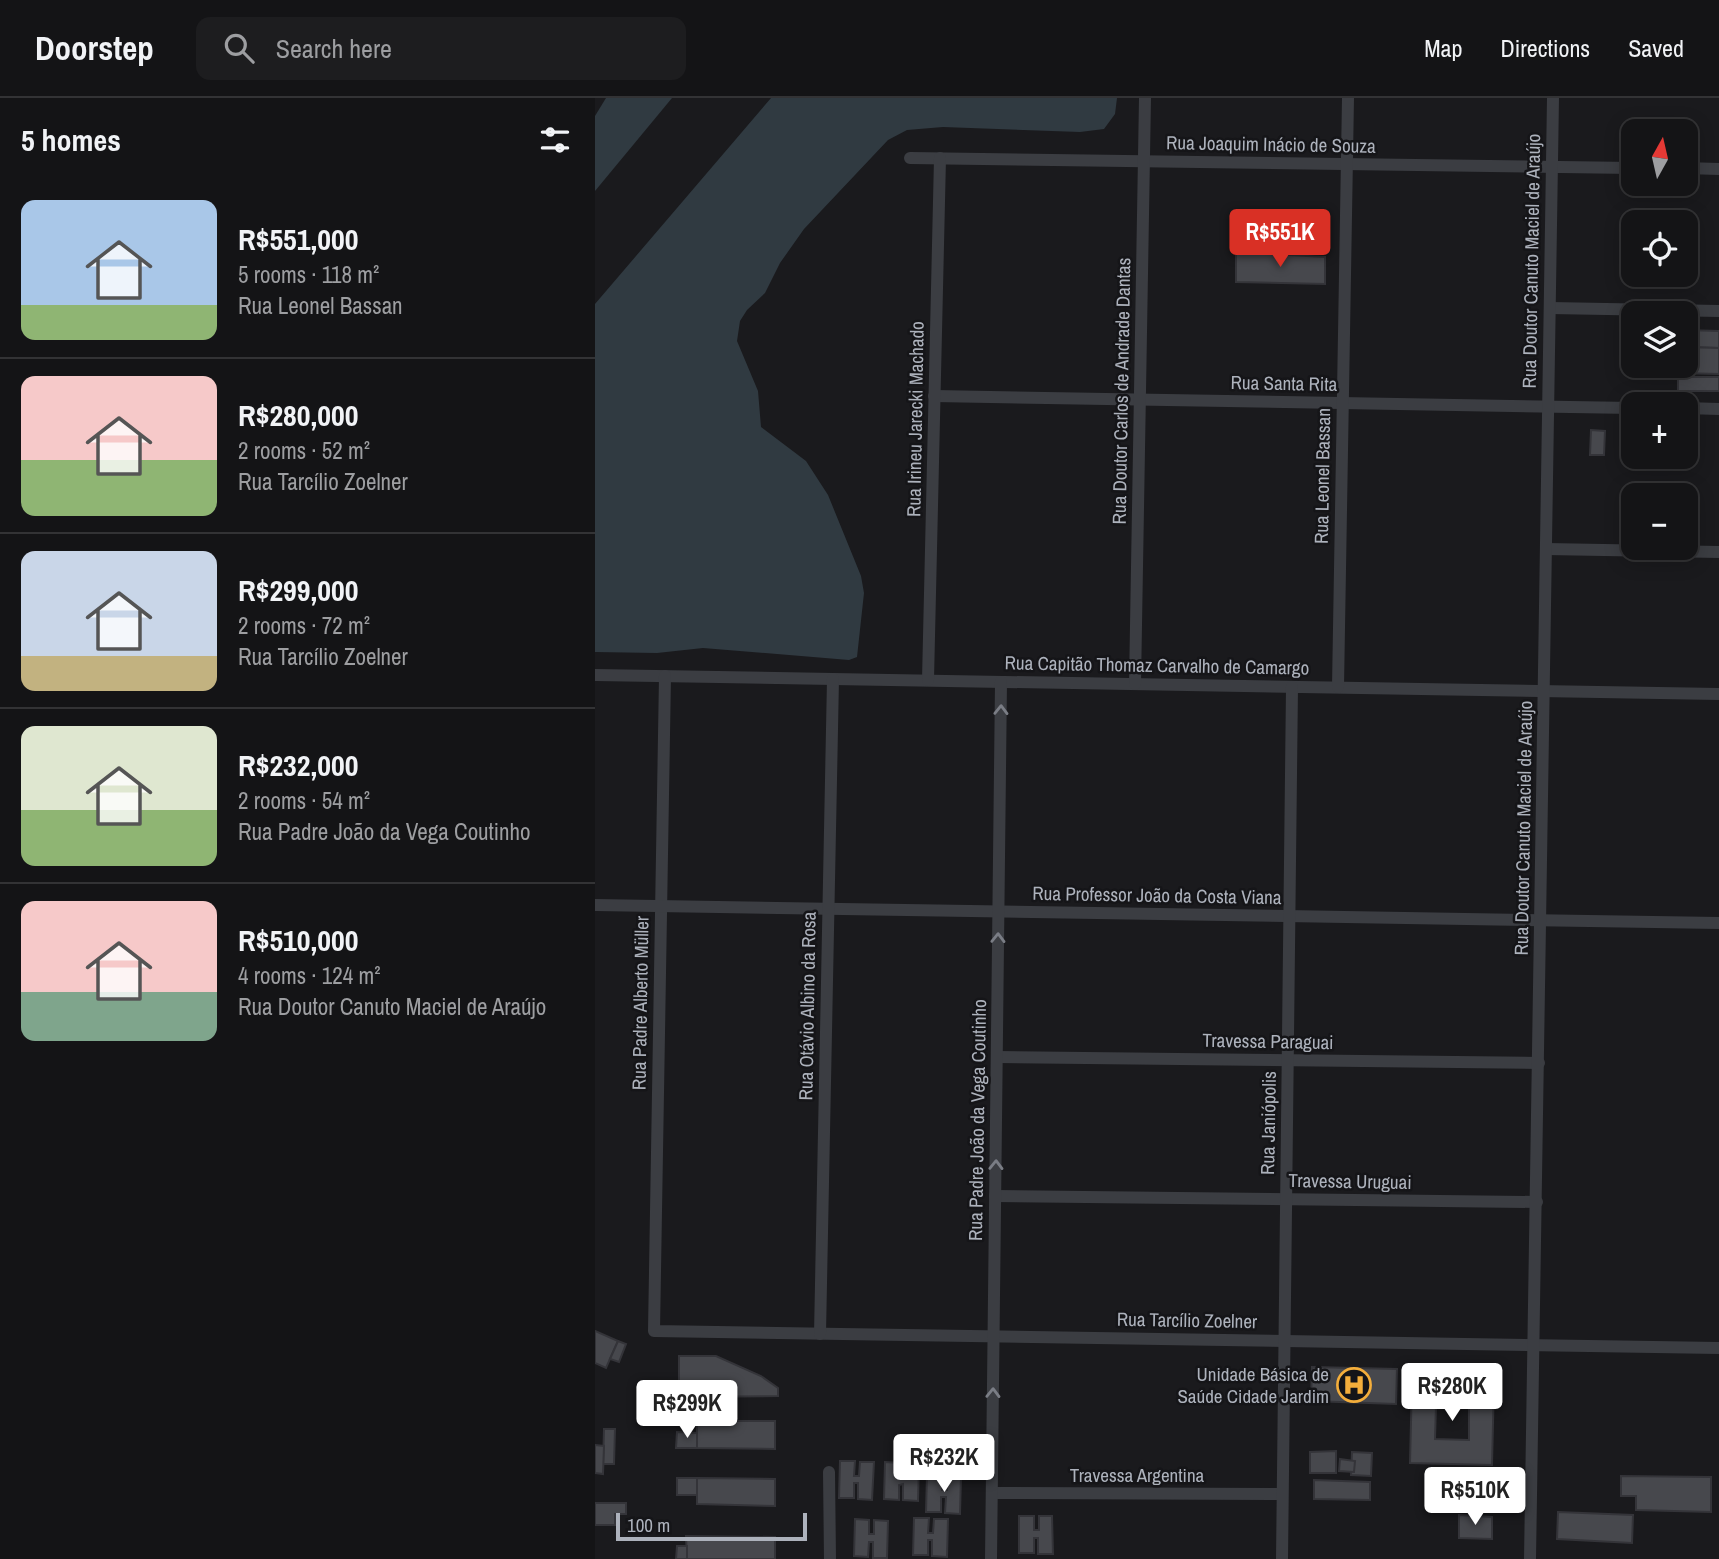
<!DOCTYPE html>
<meta charset="utf-8">
<style>
body{margin:0;font-family:"Archivo Narrow",sans-serif;background:#1d1d1f;color:#f1f3f6;height:100vh;display:flex;flex-direction:column;font-size:26px;white-space:nowrap}
*{box-sizing:border-box;margin:0}
p{font-size:23px;color:#9d9ea1}
.icon{flex:none;width:38px;height:38px;fill:none;stroke:currentColor;stroke-width:2;stroke-linecap:round;stroke-linejoin:round}
.map{position:relative;flex:1;overflow:hidden}
.sheet{display:flex;flex-direction:column;background:#141416;width:595px}
.sheet>*{flex:none}
.needle{width:46px;rotate:8deg}
.fabs{position:absolute;left:1026px;top:21px;display:grid;gap:14px}
.fabs a{display:grid;place-items:center;width:77px;height:77px;border-radius:14px;background:#141416;box-shadow:0 4px 18px #0003,0 0 0 2px #333335;font-size:35px}
.scale{position:absolute;left:21px;bottom:18px;width:191px;box-sizing:border-box;padding-left:7px;border:4px solid #adb2bc;border-top:0;font-size:19px;line-height:24px;white-space:nowrap;color:#adb2bc;-webkit-text-stroke:5px #151518;paint-order:stroke}
.price{position:absolute;translate:-50% -60px;padding:0 16px;border-radius:7px;background:#fff;color:#222;font-size:23px;line-height:46px;filter:drop-shadow(0 2px 4px #0008)}
.price::after{content:'';position:absolute;left:50%;top:42px;width:21px;height:16px;margin-left:-10px;background:inherit;clip-path:polygon(0 0,100% 0,50% 100%)}
.price.selected{background:#d93025;color:#fff}
ul{padding:0;list-style:none}
li{display:flex;align-items:center;gap:21px;height:175px;padding:0 21px}
li+li{border-top:2px solid #333335}
li span{display:grid;place-items:center;flex:none;width:196px;height:140px;border-radius:14px;color:#555}
li>.icon{margin-inline-start:auto}
span .icon{width:84px;height:84px;fill:#fffc;stroke-width:1}
li b{font-size:30px}
h2{display:flex;justify-content:space-between;align-items:center;height:84px;padding:0 21px;font-size:30px}
header{display:flex;align-items:center;gap:42px;box-sizing:border-box;height:98px;padding:0 35px;background:#141416;border-bottom:2px solid #333335}
header strong{font-size:33px}
nav{display:flex;gap:38px;margin-inline-start:auto;font-size:24px}
.search{width:490px;height:63px;background:#1d1d1f;display:flex;align-items:center;gap:18px;box-sizing:border-box;padding:0 24px;border-radius:14px;color:#9d9ea1;font-size:26px}
main{display:flex;flex:1;min-height:0}
.map>svg:first-child{display:block}
.water{fill:#303a41}
.building{fill:#47484d;stroke:#343439;stroke-width:2;fill-rule:evenodd}
.lines{fill:none;stroke-linecap:round;stroke-linejoin:round}
.minor{stroke:#3b3d42;stroke-width:12}
.oneway{stroke:#7a7d85}
.labels{text-anchor:middle;dominant-baseline:central;stroke-width:5;stroke-linejoin:round;paint-order:stroke}
.street-label{font-size:19px;fill:#adb2bc;stroke:#151518}
.poi-label{font-size:19px;fill:#adb2bc;stroke:#151518;text-anchor:end}
</style>
<header>
<strong>Doorstep</strong>
<div class="search"><svg class="icon" aria-label="search" viewBox="0 0 24 24"><circle cx="10" cy="10" r="6"/><path d="M15 15l6 6"/></svg>Search here</div>
<nav><a>Map</a><a>Directions</a><a>Saved</a></nav>
</header>
<main>
<section class="sheet">
<h2>5 homes<svg class="icon" aria-label="filters" viewBox="0 0 24 24"><path d="M4 7h16M4 17h16"/><circle cx="9" cy="7" r="2"/><circle cx="15" cy="17" r="2"/></svg></h2>
<ul>
<li><span style="background:linear-gradient(#a9c7e8 75%,#8fb573 0)"><svg class="icon" aria-label="home" viewBox="0 0 24 24"><path d="M3 11l9-7 9 7M6 9v11h12V9"/></svg></span><div><b>R$551,000</b><p>5 rooms · 118 m²</p><p>Rua Leonel Bassan</p></div></li>
<li><span style="background:linear-gradient(#f6c9c9 60%,#8fb573 0)"><svg class="icon" aria-label="home" viewBox="0 0 24 24"><path d="M3 11l9-7 9 7M6 9v11h12V9"/></svg></span><div><b>R$280,000</b><p>2 rooms · 52 m²</p><p>Rua Tarcílio Zoelner</p></div></li>
<li><span style="background:linear-gradient(#c9d6e8 75%,#c2b280 0)"><svg class="icon" aria-label="home" viewBox="0 0 24 24"><path d="M3 11l9-7 9 7M6 9v11h12V9"/></svg></span><div><b>R$299,000</b><p>2 rooms · 72 m²</p><p>Rua Tarcílio Zoelner</p></div></li>
<li><span style="background:linear-gradient(#dfe7d0 60%,#8fb573 0)"><svg class="icon" aria-label="home" viewBox="0 0 24 24"><path d="M3 11l9-7 9 7M6 9v11h12V9"/></svg></span><div><b>R$232,000</b><p>2 rooms · 54 m²</p><p>Rua Padre João da Vega Coutinho</p></div></li>
<li><span style="background:linear-gradient(#f6c9c9 65%,#7fa58c 0)"><svg class="icon" aria-label="home" viewBox="0 0 24 24"><path d="M3 11l9-7 9 7M6 9v11h12V9"/></svg></span><div><b>R$510,000</b><p>4 rooms · 124 m²</p><p>Rua Doutor Canuto Maciel de Araújo</p></div></li>
</ul>
</section>
<div class="map">
<svg width="1124" height="1461" viewBox="0 0 1124 1461">
<rect width="100%" height="100%" fill="#1a1a1d"/>
<g class="water">
<polygon points="11,0 77,0 0,93 0,18"/>
<polygon points="176,0 522,0 520,16 509,31 485,34 348,29 312,32 293,42 209,131 185,165 170,195 152,212 145,223 142,243 163,293 166,329 211,363 233,397 266,478 269,495 262,559 254,562 108,550 62,555 0,554 0,206"/>
</g>
<g class="building">
<polygon points="641,154 730,159 730,186 641,184"/>
<polygon points="1090,232 1124,233 1124,250 1090,249"/>
<polygon points="1090,249 1124,250 1124,276 1083,275 1083,268 1090,268"/>
<rect x="1083" y="279" width="41" height="14"/>
<polygon points="996,332 1010,333 1009,357 995,357"/>
<polygon points="0,1233 23,1243 11,1270 0,1265"/>
<polygon points="23,1243 31,1246 24,1264 15,1261"/>
<polygon points="84,1258 121,1258 166,1278 183,1290 183,1298 84,1299"/>
<polygon points="717,1269 802,1271 801,1306 716,1303"/>
<path d="M817 1283 899 1285 897 1367 815 1365ZM841 1307H874V1342L840 1341Z"/>
<polygon points="102,1323 180,1323 180,1351 102,1350"/>
<polygon points="9,1331 20,1331 19,1366 8,1366"/>
<polygon points="82,1334 102,1335 102,1350 81,1350"/>
<polygon points="0,1347 9,1348 8,1376 0,1375"/>
<polygon points="741,1353 741,1375 715,1375 715,1354"/>
<polygon points="757,1354 777,1355 776,1378 756,1377"/>
<polygon points="745,1361 760,1363 759,1374 744,1373"/>
<polygon points="245,1363 260,1363 259,1378 264,1378 265,1364 279,1364 277,1402 263,1401 263,1385 259,1385 259,1400 244,1400"/>
<polygon points="290,1364 305,1365 304,1379 309,1379 310,1365 324,1366 323,1403 308,1402 308,1386 304,1387 304,1402 289,1401"/>
<polygon points="332,1377 347,1377 347,1392 352,1392 352,1378 366,1378 365,1416 350,1415 351,1399 346,1399 346,1414 331,1414"/>
<polygon points="1026,1378 1116,1379 1116,1414 1041,1412 1041,1398 1026,1398"/>
<rect x="82" y="1380" width="20" height="17"/>
<polygon points="102,1380 180,1381 180,1408 102,1406"/>
<polygon points="719,1382 775,1384 775,1402 719,1401"/>
<polygon points="0,1405 31,1405 31,1416 20,1416 20,1427 0,1427"/>
<polygon points="963,1414 1038,1417 1037,1445 962,1441"/>
<polygon points="864,1417 897,1419 897,1441 864,1440"/>
<polygon points="424,1418 439,1418 439,1432 444,1432 444,1418 457,1418 458,1456 443,1456 443,1440 439,1440 439,1455 424,1455"/>
<polygon points="319,1420 334,1420 333,1435 338,1435 339,1421 353,1421 352,1459 337,1458 337,1442 333,1442 333,1457 318,1457"/>
<polygon points="260,1421 274,1422 274,1436 279,1436 279,1422 293,1423 292,1460 278,1460 278,1444 274,1444 273,1459 259,1458"/>
<polygon points="91,1438 180,1439 180,1461 92,1461"/>
<polygon points="82,1448 92,1448 92,1461 81,1461"/>
</g>
<g class="lines">
<g class="minor">
<polyline points="315,60 1038,70"/>
<polyline points="1090,70 1124,71"/>
<polyline points="955,210 1124,213"/>
<polyline points="339,298 1038,310"/>
<polyline points="1090,310 1124,311"/>
<polyline points="951,451 1124,454"/>
<polyline points="0,577 1124,596"/>
<polyline points="70,578 59,1233 1124,1250"/>
<polyline points="333,582 345,60"/>
<polyline points="540,586 550,0"/>
<polyline points="743,589 753,0"/>
<polyline points="0,807 1124,825"/>
<polyline points="402,959 944,965"/>
<polyline points="400,1098 942,1104"/>
<polyline points="225,1236 238,581"/>
<polyline points="234,1374 235,1461"/>
<polyline points="397,1395 687,1396"/>
<polyline points="396,1461 406,584"/>
<polyline points="687,1461 697,589"/>
<polyline points="935,1461 958,0"/>
</g>
</g>
<defs><path id="oneway-chevron" d="M-2-3.5L2.5 0L-2 3.5" fill="none" stroke-width="1.6" stroke-linecap="round" stroke-linejoin="round" transform="scale(1.75)"/></defs>
<g class="oneway">
<use href="#oneway-chevron" transform="translate(406 612) rotate(-89)"/>
<use href="#oneway-chevron" transform="translate(403 840) rotate(-89)"/>
<use href="#oneway-chevron" transform="translate(401 1067) rotate(-89)"/>
<use href="#oneway-chevron" transform="translate(398 1295) rotate(-89)"/>
</g>
<defs>
<g id="hospital-ring" transform="scale(1.75)"><circle r="9.5" fill="#151518" stroke="#f4ae3b" stroke-width="1.5"/><path d="M-5-5h3v3.5h4V-5h3V5h-3V1.5h-4V5h-3Z" fill="#f4ae3b"/></g>
</defs>
<g fill-rule="evenodd">
<use href="#hospital-ring" x="759" y="1287"/>
</g>
<g class="labels">
<g class="street-label">
<text transform="translate(676 46) rotate(1)">Rua Joaquim Inácio de Souza</text>
<text transform="translate(936 163) rotate(-89)">Rua Doutor Canuto Maciel de Araújo</text>
<text transform="translate(689 285) rotate(1)">Rua Santa Rita</text>
<text transform="translate(526 293) rotate(-89)">Rua Doutor Carlos de Andrade Dantas</text>
<text transform="translate(320 321) rotate(-89)">Rua Irineu Jarecki Machado</text>
<text transform="translate(727 378) rotate(-89)">Rua Leonel Bassan</text>
<text transform="translate(562 567) rotate(1)">Rua Capitão Thomaz Carvalho de Camargo</text>
<text transform="translate(928 730) rotate(-89)">Rua Doutor Canuto Maciel de Araújo</text>
<text transform="translate(562 797) rotate(1)">Rua Professor João da Costa Viana</text>
<text transform="translate(45 905) rotate(-89)">Rua Padre Alberto Müller</text>
<text transform="translate(212 908) rotate(-89)">Rua Otávio Albino da Rosa</text>
<text transform="translate(673 943) rotate(1)">Travessa Paraguai</text>
<text transform="translate(382 1022) rotate(-89)">Rua Padre João da Vega Coutinho</text>
<text transform="translate(673 1025) rotate(-89)">Rua Janiópolis</text>
<text transform="translate(755 1083) rotate(1)">Travessa Uruguai</text>
<text transform="translate(592 1222) rotate(1)">Rua Tarcílio Zoelner</text>
<text x="542" y="1377">Travessa Argentina</text>
</g>
<g class="poi-label">
<text x="734" y="1276">Unidade Básica de<tspan x="734" dy="22">Saúde Cidade Jardim</tspan></text>
</g>
</g>
</svg>
<div class="fabs">
<a><svg class="needle" viewBox="-14 -14 28 28"><path d="M0-13l5 13h-10z" fill="#e53935"/><path d="M0 13l5-13h-10z" fill="#9d9ea1"/></svg></a>
<a><svg class="icon" aria-label="locate" viewBox="0 0 24 24"><circle cx="12" cy="12" r="6"/><path d="M12 2v4M12 18v4M2 12h4M18 12h4"/></svg></a>
<a><svg class="icon" aria-label="layers" viewBox="0 0 24 24"><path d="M12 4l9 5-9 5-9-5zM3 14l9 5 9-5"/></svg></a>
<a>+</a>
<a>−</a>
</div>
<div class="scale">100 m</div>
<b class="price selected" style="left:685px;top:171px">R$551K</b>
<b class="price" style="left:857px;top:1325px">R$280K</b>
<b class="price" style="left:92px;top:1342px">R$299K</b>
<b class="price" style="left:349px;top:1396px">R$232K</b>
<b class="price" style="left:880px;top:1429px">R$510K</b>
</div>
</main>
